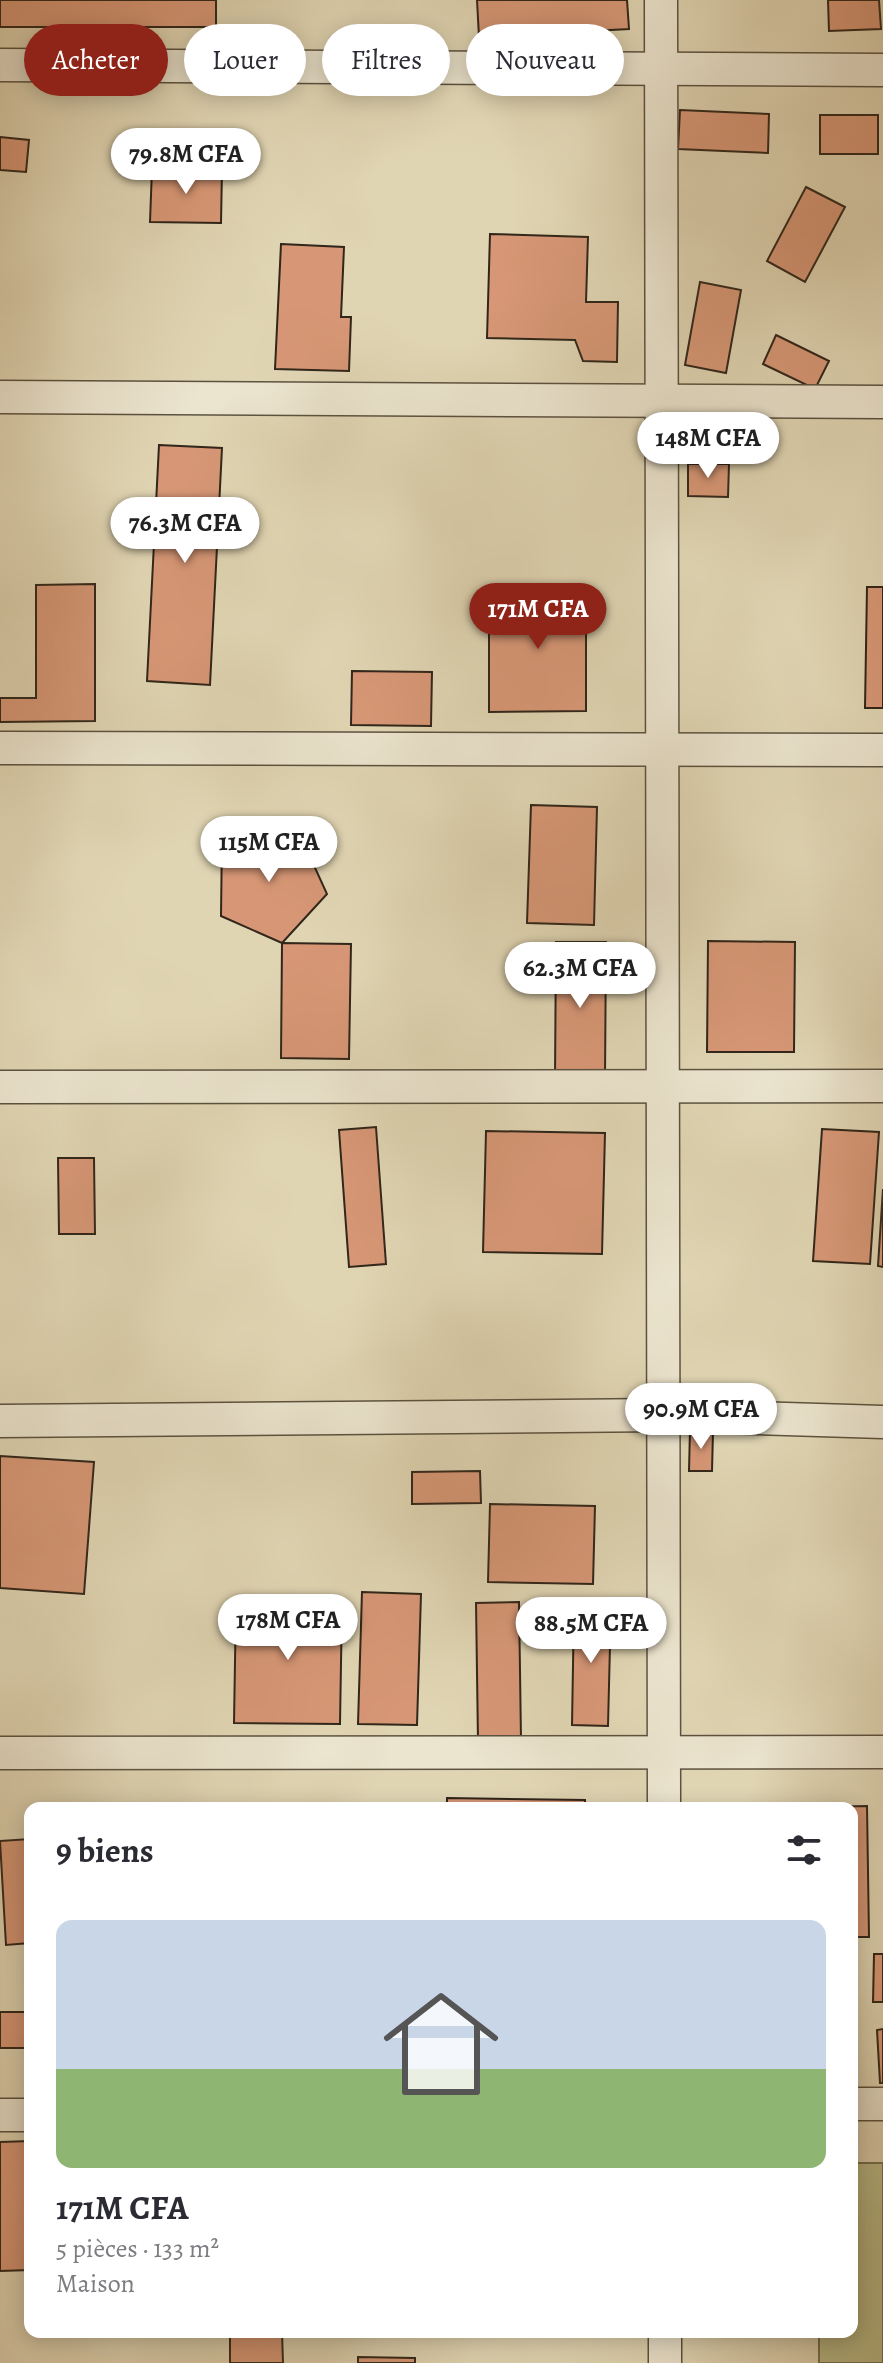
<!DOCTYPE html>
<html lang="fr">
<meta charset="utf-8">
<style>
body{margin:0;font-family:Alegreya,serif;background:#f7f7f7;color:#2b2b33;height:100vh;display:flex;flex-direction:column;font-size:30px;white-space:nowrap}
*{box-sizing:border-box;margin:0}
p{font-size:26px;color:#7c7c81}
.icon{flex:none;width:44px;height:44px;fill:none;stroke:currentColor;stroke-width:2;stroke-linecap:round;stroke-linejoin:round}
.map{position:relative;flex:1;overflow:hidden}
.side{position:absolute;left:24px;top:1802px;width:834px;height:536px;display:flex;flex-direction:column;background:#fff;border-radius:16px;box-shadow:0 4px 20px #0003}
.side>*{flex:none}
.guide{position:absolute;left:24px;top:24px;width:836px;height:72px;display:flex;gap:16px}
.price{position:absolute;translate:-50% -68px;padding:0 18px;border-radius:28px;background:#fff;color:#222;font-size:26px;line-height:52px;filter:drop-shadow(0 2px 4px #0008)}
.price::after{content:'';position:absolute;left:50%;top:48px;width:24px;height:18px;margin-left:-12px;background:inherit;clip-path:polygon(0 0,100% 0,50% 100%)}
.price.selected{background:#8f2418;color:#fff}
ul{padding:0;list-style:none}
li{display:grid;align-content:center;gap:16px;height:424px;padding:0 32px}
li span{display:grid;place-items:center;height:248px;border-radius:16px;color:#555}
li>.icon{margin-inline-start:auto}
span .icon{width:144px;height:144px;fill:#fffc;stroke-width:1}
li b{font-size:34px}
h2{display:flex;justify-content:space-between;align-items:center;height:96px;padding:0 32px;font-size:34px}
.chip{padding:0 28px;border-radius:36px;background:#fff;box-shadow:0 4px 20px #0003;font-size:28px;line-height:72px}
.chip.selected{background:#8f2418;color:#fff}
.map>svg:first-child{display:block}
.green{fill:#b9bb88;stroke:#747051;stroke-width:2}
.building{fill:#d79776;stroke:#30261a;stroke-width:2}
.lines{fill:none;stroke-linecap:round;stroke-linejoin:round}
.minor-casing{stroke:#5c5240;stroke-width:35}
.minor{stroke:#ebe4ce;stroke-width:32}
</style>
<div class="map">
<svg width="883" height="2363" viewBox="0 0 883 2363">
<rect width="100%" height="100%" fill="#e0d5b3"/>
<filter id="stains"><feTurbulence type="fractalNoise" baseFrequency=".0025" numOctaves="4"/><feColorMatrix values="0 0 0 0 .2 0 0 0 0 .09 0 0 0 0 .02 0 0 0 .5 -.17"/></filter>
<radialGradient id="worn" r=".72"><stop offset=".6" stop-color="#630" stop-opacity="0"/><stop offset="1" stop-color="#630" stop-opacity=".3"/></radialGradient>
<polygon class="green" points="852,2163 883,2163 883,2363 819,2363 819,2332 852,2332"/>
<g class="building">
<rect x="0" y="0" width="216" height="27"/>
<polygon points="477,0 627,0 629,29 479,37"/>
<polygon points="828,0 879,0 881,29 829,31"/>
<polygon points="680,110 769,114 768,153 678,149"/>
<rect x="820" y="115" width="58" height="39"/>
<polygon points="0,137 29,140 26,172 0,170"/>
<polygon points="152,168 222,169 221,223 150,222"/>
<polygon points="806,187 845,207 805,282 767,261"/>
<polygon points="490,234 588,237 586,302 618,302 617,362 583,361 575,340 487,338"/>
<polygon points="281,244 344,247 341,317 351,317 349,371 275,369"/>
<polygon points="700,282 741,290 726,373 685,365"/>
<polygon points="776,335 829,361 815,389 763,364"/>
<polygon points="159,445 222,448 210,685 147,681"/>
<polygon points="688,464 729,464 728,497 688,496"/>
<polygon points="95,584 95,721 0,722 0,698 36,698 36,585"/>
<polygon points="867,587 883,587 883,708 865,708"/>
<polygon points="586,590 586,711 489,712 489,591"/>
<polygon points="352,671 432,672 431,726 351,725"/>
<polygon points="531,805 597,807 594,925 527,923"/>
<polygon points="222,836 301,837 327,894 282,943 221,916"/>
<polygon points="708,941 795,942 794,1052 707,1052"/>
<polygon points="556,942 606,942 605,1078 555,1078"/>
<polygon points="282,943 351,944 349,1059 281,1058"/>
<polygon points="376,1127 386,1264 349,1267 339,1130"/>
<polygon points="822,1129 879,1132 870,1264 813,1261"/>
<polygon points="486,1131 605,1133 602,1254 483,1252"/>
<polygon points="58,1158 94,1158 95,1234 59,1234"/>
<polygon points="883,1189 883,1267 878,1266"/>
<polygon points="690,1430 713,1431 712,1471 689,1471"/>
<polygon points="0,1456 94,1462 84,1594 0,1588"/>
<polygon points="480,1471 481,1503 412,1504 412,1472"/>
<polygon points="490,1504 595,1506 593,1584 488,1582"/>
<polygon points="362,1592 421,1594 417,1725 358,1724"/>
<polygon points="236,1601 342,1602 340,1724 234,1723"/>
<polygon points="519,1602 521,1740 478,1741 476,1603"/>
<polygon points="574,1605 611,1605 608,1726 572,1725"/>
<polygon points="447,1798 585,1800 585,1808 447,1808"/>
<polygon points="867,1806 869,1937 852,1937 852,1808 812,1807"/>
<polygon points="30,1839 30,1943 6,1945 0,1841"/>
<polygon points="874,1954 883,1954 883,2002 873,2002"/>
<rect x="0" y="2012" width="30" height="36"/>
<polygon points="883,2029 883,2083 880,2083 877,2030"/>
<polygon points="30,2141 30,2270 0,2271 0,2142"/>
<polygon points="230,2332 282,2332 283,2363 230,2363"/>
<polygon points="358,2357 415,2358 415,2363 358,2363"/>
</g>
<g class="lines">
<g class="minor-casing">
<g id="minor">
<polyline points="661,0 664,1808"/>
<polyline points="0,65 883,70"/>
<polyline points="0,397 883,402"/>
<polyline points="0,748 883,750"/>
<polyline points="0,1087 883,1086"/>
<polyline points="0,1421 663,1415 883,1422"/>
<polyline points="0,1753 883,1752"/>
<polyline points="852,2104 883,2104"/>
<polyline points="0,2115 30,2115"/>
<polyline points="665,2332 665,2363"/>
</g>
</g>
<use href="#minor" class="minor"/>
</g>
<rect width="100%" height="100%" filter="url(#stains)"/>
<rect width="100%" height="100%" fill="url(#worn)"/>
</svg>
<b class="price" style="left:186px;top:196px">79.8M CFA</b>
<b class="price" style="left:708px;top:480px">148M CFA</b>
<b class="price" style="left:185px;top:565px">76.3M CFA</b>
<b class="price selected" style="left:538px;top:651px">171M CFA</b>
<b class="price" style="left:269px;top:884px">115M CFA</b>
<b class="price" style="left:580px;top:1010px">62.3M CFA</b>
<b class="price" style="left:701px;top:1451px">90.9M CFA</b>
<b class="price" style="left:288px;top:1662px">178M CFA</b>
<b class="price" style="left:591px;top:1665px">88.5M CFA</b>
<div class="guide">
<a class="chip selected">Acheter</a>
<a class="chip">Louer</a>
<a class="chip">Filtres</a>
<a class="chip">Nouveau</a>
</div>
<section class="side">
<h2>9 biens<svg class="icon" aria-label="filters" viewBox="0 0 24 24"><path d="M4 7h16M4 17h16"/><circle cx="9" cy="7" r="2"/><circle cx="15" cy="17" r="2"/></svg></h2>
<ul>
<li><span style="background:linear-gradient(#c9d6e8 60%,#8fb573 0)"><svg class="icon" aria-label="home" viewBox="0 0 24 24"><path d="M3 11l9-7 9 7M6 9v11h12V9"/></svg></span><div><b>171M CFA</b><p>5 pièces · 133 m²</p><p>Maison</p></div></li>
</ul>
</section>
</div>
